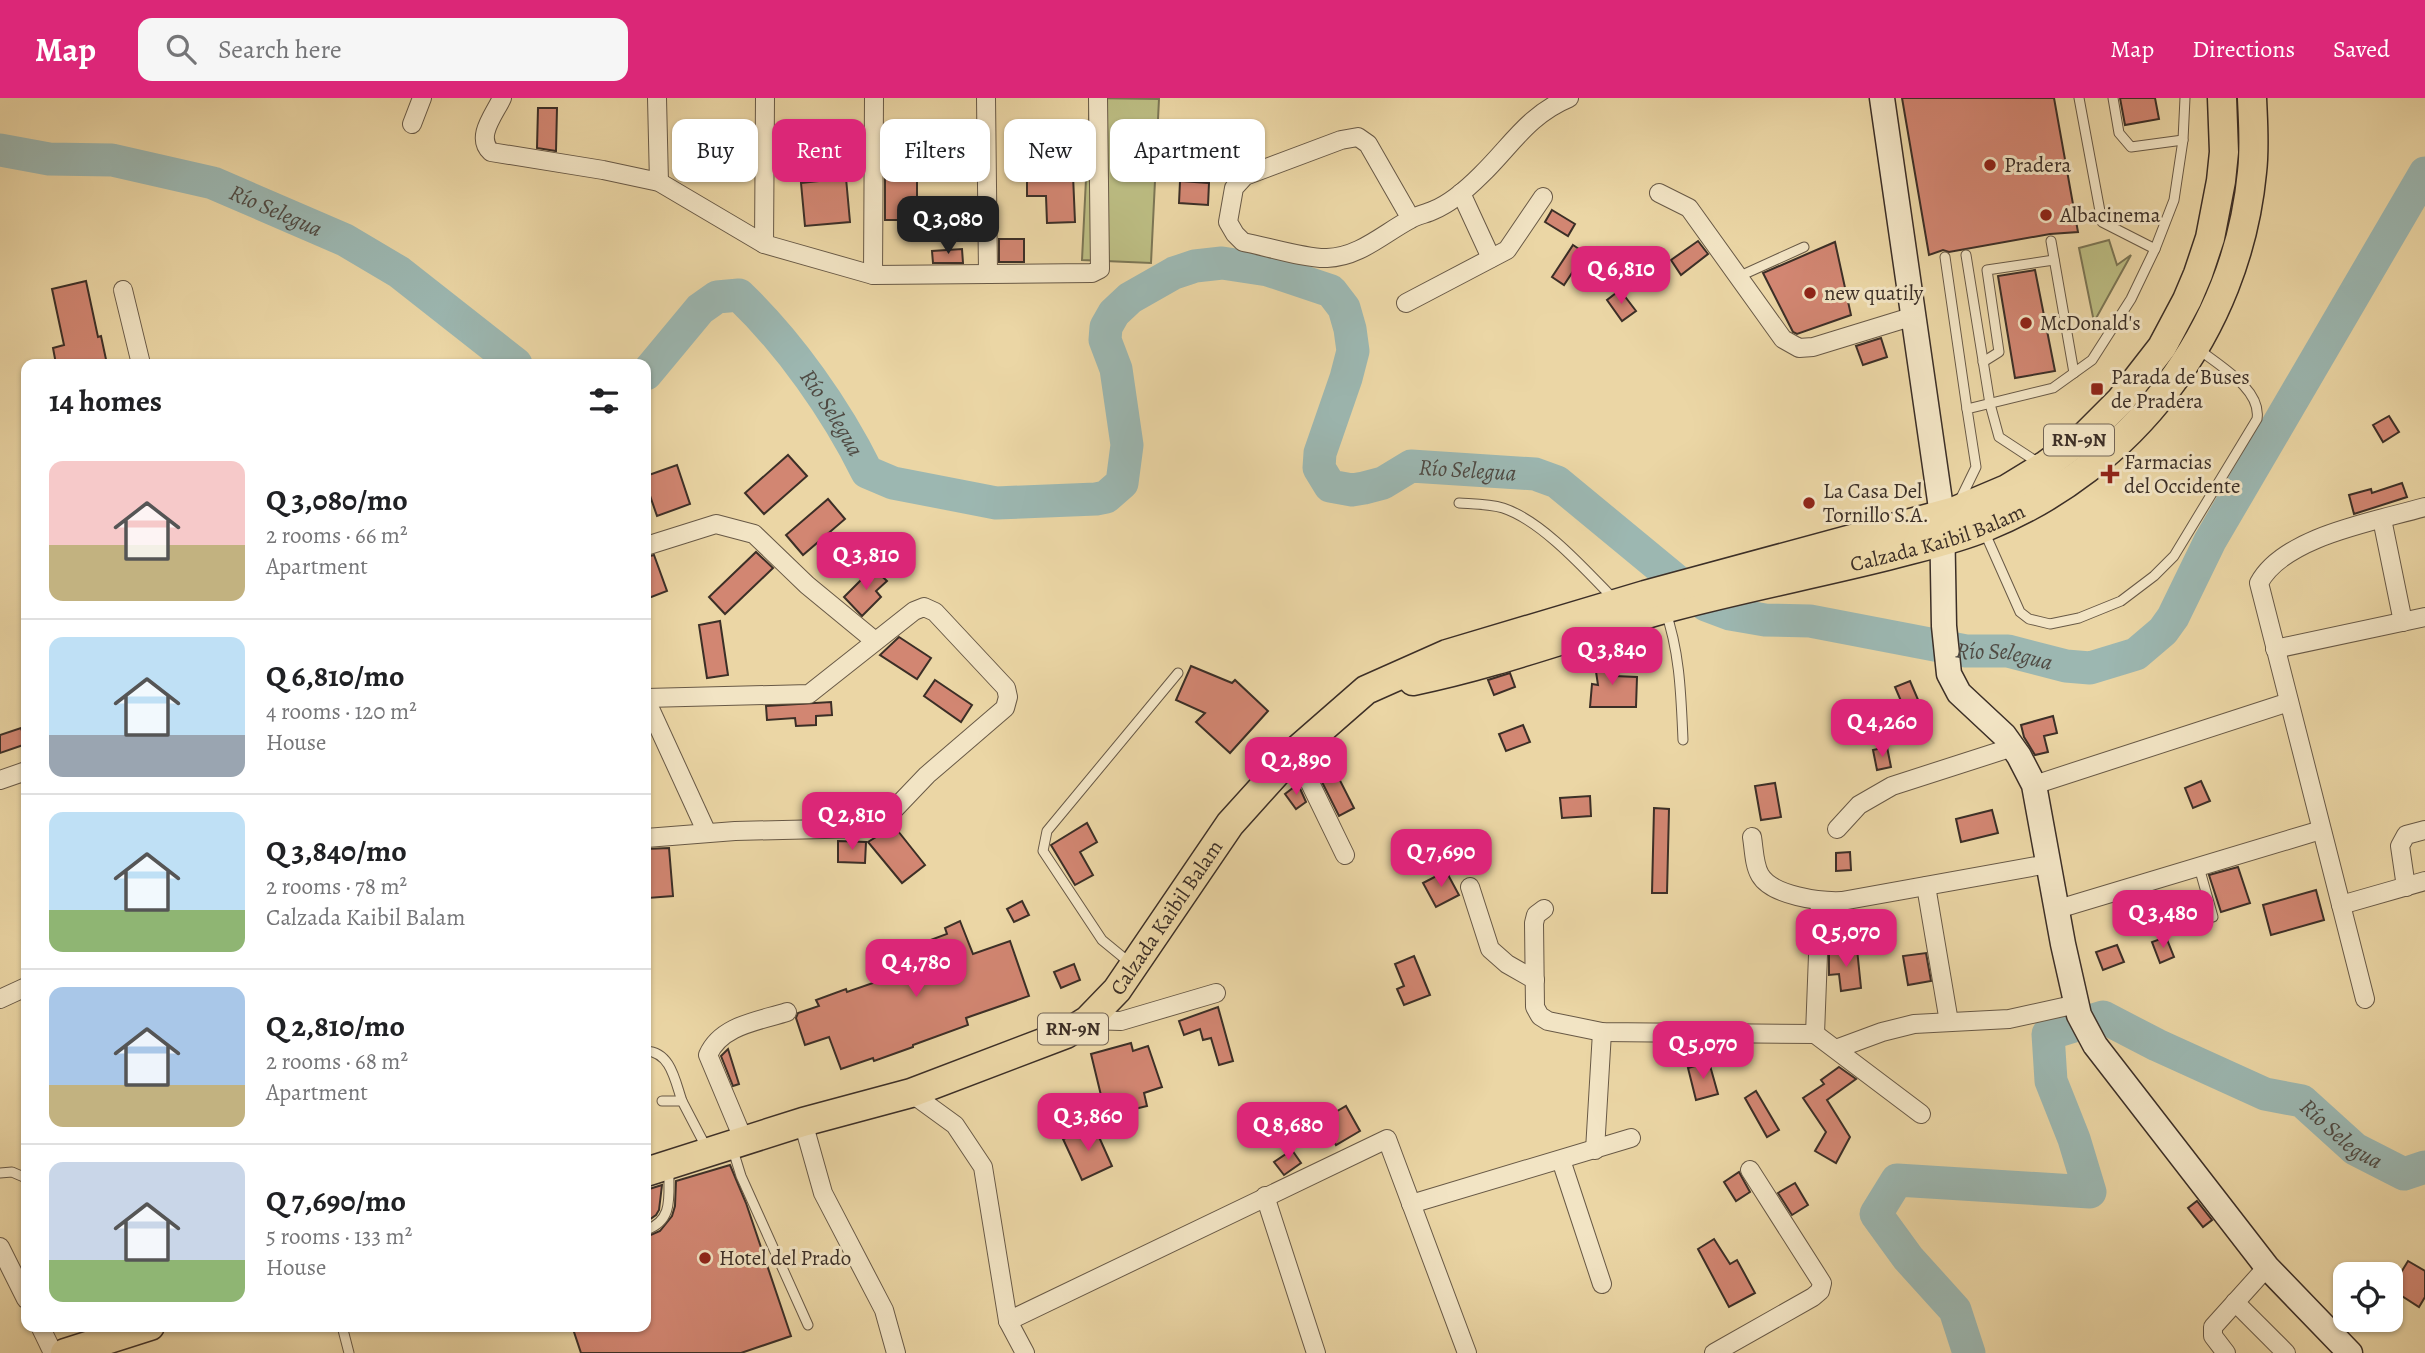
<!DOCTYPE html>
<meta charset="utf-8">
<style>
body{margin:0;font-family:Alegreya,serif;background:#f6f6f6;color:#202124;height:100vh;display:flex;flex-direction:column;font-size:26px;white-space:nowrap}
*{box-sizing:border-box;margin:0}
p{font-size:23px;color:#757577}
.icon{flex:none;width:38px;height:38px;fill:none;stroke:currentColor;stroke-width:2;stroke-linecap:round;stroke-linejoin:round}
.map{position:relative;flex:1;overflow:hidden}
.sheet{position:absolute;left:21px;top:261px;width:630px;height:973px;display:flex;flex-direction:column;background:#fff;border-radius:14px;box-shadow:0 2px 5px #0004}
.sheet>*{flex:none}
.hud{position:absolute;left:672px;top:21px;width:665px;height:63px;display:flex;gap:14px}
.tools{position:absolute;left:2333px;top:1164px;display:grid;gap:14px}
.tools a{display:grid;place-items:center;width:70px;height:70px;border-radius:14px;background:#fff;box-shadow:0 2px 5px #0004;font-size:35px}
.price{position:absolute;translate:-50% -60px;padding:0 16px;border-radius:14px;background:#db2777;color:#fff;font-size:23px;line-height:46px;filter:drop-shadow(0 2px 4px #0008)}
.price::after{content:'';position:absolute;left:50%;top:42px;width:21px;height:16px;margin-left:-10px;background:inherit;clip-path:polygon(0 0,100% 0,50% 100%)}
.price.selected{background:#222;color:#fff}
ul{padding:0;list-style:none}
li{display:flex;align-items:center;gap:21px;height:175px;padding:0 28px}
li+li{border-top:2px solid #e0e0e0}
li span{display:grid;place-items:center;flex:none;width:196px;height:140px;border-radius:14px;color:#555}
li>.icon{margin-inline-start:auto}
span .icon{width:84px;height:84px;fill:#fffc;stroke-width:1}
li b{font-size:30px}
h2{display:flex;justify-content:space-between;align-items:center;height:84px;padding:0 28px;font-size:30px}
.tag{padding:0 24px;border-radius:14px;background:#fff;box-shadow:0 2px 5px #0004;font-size:24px;line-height:63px}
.tag.selected{background:#db2777;color:#fff}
header{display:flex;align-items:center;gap:42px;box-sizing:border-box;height:98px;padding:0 35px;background:#db2777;color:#fff}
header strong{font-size:33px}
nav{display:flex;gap:38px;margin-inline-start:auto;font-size:24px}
.search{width:490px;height:63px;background:#f6f6f6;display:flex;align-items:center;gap:18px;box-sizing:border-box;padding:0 24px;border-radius:14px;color:#757577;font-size:26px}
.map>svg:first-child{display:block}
.green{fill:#bcbd83;stroke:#7c7655;stroke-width:2}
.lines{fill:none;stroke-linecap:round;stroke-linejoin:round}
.river{stroke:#9cb7b1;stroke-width:33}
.building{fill:#d28672;stroke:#3c2f27;stroke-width:2}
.lane-casing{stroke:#685946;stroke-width:11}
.street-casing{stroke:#685946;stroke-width:20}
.secondary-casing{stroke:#3c2f27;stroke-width:27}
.primary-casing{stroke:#3c2f27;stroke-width:31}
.lane{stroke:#f2e4c4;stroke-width:9}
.street{stroke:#f2e4c4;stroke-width:18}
.secondary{stroke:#f2e4c4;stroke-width:24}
.primary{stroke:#ebd6a5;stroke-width:28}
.poi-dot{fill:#8f2418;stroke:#f2e4c4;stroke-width:2.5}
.labels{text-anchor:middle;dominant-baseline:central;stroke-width:6;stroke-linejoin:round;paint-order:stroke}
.shield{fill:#f2e4c4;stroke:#736556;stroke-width:2}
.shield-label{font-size:19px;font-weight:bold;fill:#3c2f27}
.poi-label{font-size:21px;fill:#3c2f27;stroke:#f2e4c4;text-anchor:start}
.street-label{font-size:21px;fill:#3c2f27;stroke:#f2e4c4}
.water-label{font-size:23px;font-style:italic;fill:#4f4a43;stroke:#f2e4c4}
</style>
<header>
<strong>Map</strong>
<div class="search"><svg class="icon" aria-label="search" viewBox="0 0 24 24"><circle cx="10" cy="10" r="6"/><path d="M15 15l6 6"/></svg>Search here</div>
<nav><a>Map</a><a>Directions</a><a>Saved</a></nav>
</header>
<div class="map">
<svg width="2425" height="1255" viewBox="0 0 2425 1255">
<rect width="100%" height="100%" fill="#ebd6a5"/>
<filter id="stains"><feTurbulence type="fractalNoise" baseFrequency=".00286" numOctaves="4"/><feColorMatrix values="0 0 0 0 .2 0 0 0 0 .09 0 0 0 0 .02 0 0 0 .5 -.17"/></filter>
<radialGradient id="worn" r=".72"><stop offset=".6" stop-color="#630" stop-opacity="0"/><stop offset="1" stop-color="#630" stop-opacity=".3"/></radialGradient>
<g class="green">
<polygon points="1090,0 1159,1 1151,165 1082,162"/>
<polygon points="2109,142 2117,167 2131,157 2094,224 2079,150"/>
</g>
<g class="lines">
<g class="river">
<path id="s1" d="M0 52 49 61 112 62 213 85 345 142 399 174 516 266"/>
<path id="s2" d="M646 276 700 211 717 199 739 197C789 245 836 311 867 374L893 385 996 405 1096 401 1106 399 1122 385 1127 347 1116 271 1105 242 1106 229 1114 215 1130 200 1174 175 1195 168 1222 165 1268 172 1331 193 1344 210 1350 231 1353 253 1346 280 1320 355 1319 370 1330 388 1352 392 1364 390 1383 385 1411 368 1535 376 1557 384 1706 507 1730 516 1765 522 1810 523 1966 553H2008L2066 568 2090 570 2136 556 2163 533 2173 519 2210 443 2425 75"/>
<path id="s3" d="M1969 1255 1955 1212 1908 1160 1876 1116 1897 1082 2090 1094 2074 1041 2051 983 2048 936 2103 919 2157 947 2265 996 2302 1003 2355 1051 2404 1076 2425 1069"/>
</g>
</g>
<g class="building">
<polygon points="1902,0 2054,0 2078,134 2050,136 1949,154 1943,152 1929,157"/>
<polygon points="2120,0 2155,0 2159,21 2125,27"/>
<polygon points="538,10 557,10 556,53 537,50"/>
<polygon points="885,55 917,56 917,122 885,122"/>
<polygon points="1027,77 1073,77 1075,124 1047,125 1046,98 1027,98"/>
<polygon points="846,80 850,124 805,128 801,85"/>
<polygon points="1180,83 1209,85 1208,107 1179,105"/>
<polygon points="1552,112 1575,126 1568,138 1545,124"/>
<rect x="999" y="141" width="25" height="23"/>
<polygon points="1698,143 1708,156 1681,177 1671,162"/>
<polygon points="1835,144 1851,217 1797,236 1793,234 1763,175"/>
<polygon points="1573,147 1585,155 1564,187 1552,179"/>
<polygon points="962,151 963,165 933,165 932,153"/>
<polygon points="2035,172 2055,273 2015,280 1998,178"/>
<polygon points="86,183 98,239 101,238 107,266 56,266 53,250 64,247 52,191"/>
<polygon points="1620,192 1636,213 1622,223 1607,202"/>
<polygon points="1881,240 1887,259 1863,267 1856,248"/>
<polygon points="2389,318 2399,334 2383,344 2373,327"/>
<polygon points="788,357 807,378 764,416 745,395"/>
<polygon points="677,367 690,406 657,418 646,386 646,378"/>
<polygon points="2402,385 2407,399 2354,416 2349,397 2371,391 2372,395"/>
<polygon points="828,401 845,421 803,457 786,437"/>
<polygon points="756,454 773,470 725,516 709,499"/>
<polygon points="654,457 667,493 646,501 646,459"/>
<polygon points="873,470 887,483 876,493 881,499 862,518 844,499"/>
<polygon points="720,523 728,577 707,580 699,527"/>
<polygon points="899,539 931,560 917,581 880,557"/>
<polygon points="1612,557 1615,578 1637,579 1636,609 1590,609 1592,586 1598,587 1594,560"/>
<polygon points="1191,568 1232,585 1235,582 1268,613 1230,655 1196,624 1205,615 1176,602"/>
<polygon points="1510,575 1515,589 1494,597 1488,582"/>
<polygon points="935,582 972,607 961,624 924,598"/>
<polygon points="1910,583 1919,604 1904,610 1895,589"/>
<polygon points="831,604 832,617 816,618 816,627 796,628 795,620 767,622 766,608"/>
<polygon points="2053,618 2057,635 2044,638 2048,654 2035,657 2024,639 2021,627"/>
<polygon points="1523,627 1530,644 1506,653 1499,636"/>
<polygon points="21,630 26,646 0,655 0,637"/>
<polygon points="1887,649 1891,669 1877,672 1873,652"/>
<polygon points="1325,653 1354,710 1339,718 1311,662"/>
<polygon points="2201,683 2210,703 2193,710 2185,690"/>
<polygon points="1775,685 1781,719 1761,722 1755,688"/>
<polygon points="1298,686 1306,704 1296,711 1285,696"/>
<polygon points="1590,698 1591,718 1562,720 1560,700"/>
<polygon points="1654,710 1669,711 1667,795 1652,795"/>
<polygon points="1992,712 1998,735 1961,744 1956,721"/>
<polygon points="1087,725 1097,744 1080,754 1093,777 1075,787 1051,747"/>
<polygon points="894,728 925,767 902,785 868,744"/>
<polygon points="838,743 866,744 865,765 838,764"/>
<polygon points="669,750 673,798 648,800 646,751"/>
<polygon points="1850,754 1851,772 1836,773 1836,755"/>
<polygon points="2238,769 2250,805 2221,814 2209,777"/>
<polygon points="1446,773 1459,797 1436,809 1423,785"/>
<polygon points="2316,792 2324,822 2271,837 2263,807"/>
<polygon points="1022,803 1029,817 1014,824 1007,811"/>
<polygon points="2136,812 2140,827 2123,832 2118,818"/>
<polygon points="960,823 973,856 1010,843 1029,898 966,920 968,927 913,947 913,949 874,963 873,960 841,971 829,939 805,947 796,920 798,915 819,908 816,902 846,891 847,894 902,875 895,855 947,836 945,830"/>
<polygon points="2166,839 2174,859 2160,865 2152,844"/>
<polygon points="2117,847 2124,864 2103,872 2096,854"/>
<polygon points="1857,851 1861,890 1841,893 1839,876 1829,877 1829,856"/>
<polygon points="1926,855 1931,883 1908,887 1903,858"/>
<polygon points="1414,858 1430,897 1404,907 1397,891 1404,888 1395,866"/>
<polygon points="1074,866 1080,882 1061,890 1054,874"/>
<polygon points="1218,909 1233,963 1219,967 1211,940 1203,942 1200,931 1184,937 1179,923"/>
<polygon points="1131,945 1133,953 1148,948 1162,989 1144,995 1147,1008 1106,1018 1091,956"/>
<polygon points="728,951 739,986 733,988 721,958"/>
<polygon points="1709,964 1718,996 1696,1002 1688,970"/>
<polygon points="1839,969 1856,981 1827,1002 1850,1039 1836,1065 1815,1053 1826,1034 1803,1000 1824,986 1821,982"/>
<polygon points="1756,993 1779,1032 1767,1039 1745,1000"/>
<polygon points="1346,1008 1360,1033 1336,1047 1322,1022"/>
<polygon points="1095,1030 1112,1068 1082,1082 1063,1041"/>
<polygon points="1292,1052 1301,1065 1284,1077 1274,1064"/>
<polygon points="730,1067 746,1105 791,1238 741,1255 581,1255 572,1228 646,1228 646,1139 660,1133 672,1118 675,1108 676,1083"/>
<polygon points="1739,1074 1750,1094 1736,1103 1724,1084"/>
<polygon points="1795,1085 1808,1107 1792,1117 1778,1095"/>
<polygon points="662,1087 659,1112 656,1117 646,1124 646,1092"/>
<polygon points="2197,1103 2212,1122 2203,1129 2188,1110"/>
<polygon points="1714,1141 1730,1166 1737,1162 1755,1195 1729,1209 1698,1151"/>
<polygon points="2408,1163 2425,1173 2425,1199 2419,1209 2391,1191"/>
</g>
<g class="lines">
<g class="lane-casing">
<g id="lane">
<polyline points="2079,0 2102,124 2155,151 2174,102 2183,42 2185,0"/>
<polyline points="2113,0 2119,35 2131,49 2183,42"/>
<polyline points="2051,143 2074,275"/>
<polyline points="1966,157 1990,306 1999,339 2034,362 2041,360"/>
<polyline points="1945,159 1967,311"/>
<polyline points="1740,178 1804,149"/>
<polyline points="1983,264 1999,254 1987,172 2054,162"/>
<polyline points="1959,404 1976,369 1967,311 2053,290 2092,262 2131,201 2155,151"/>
<path d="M1459 405C1473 406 1489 406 1503 410 1540 422 1582 468 1609 496L1611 502"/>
<path d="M1984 433 2020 514 2029 521 2050 526 2079 520 2121 503 2154 478 2174 458 2257 321C2262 291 2218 267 2197 250"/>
<path d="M1665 512C1680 554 1681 598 1683 642"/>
<polyline points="2199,769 2213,819"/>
<polyline points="1130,865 1102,842 1043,753 1047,733 1178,575"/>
<path d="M646 953C671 954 675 983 682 1003"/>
<polyline points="662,1003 682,1003 706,1049"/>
<polyline points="732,1049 741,1078 808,1227"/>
<polyline points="0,1075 12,1074 26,1080"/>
<path d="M646 1132C675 1122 668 1096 669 1071"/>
<polyline points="342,1228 349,1255"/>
</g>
</g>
<g class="street-casing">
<g id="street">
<path d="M502 0C494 17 475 39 491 54L603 72 659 84 764 146 873 177 1092 175 1100 171 1098 0"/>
<polyline points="657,0 659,84"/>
<polyline points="986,0 988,175"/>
<polyline points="412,26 422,0"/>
<polyline points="1461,95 1491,160"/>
<polyline points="1659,95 1689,110 1783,241 1799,250 1813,249 1914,218"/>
<path d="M1411 121 1368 46 1358 39 1341 42 1245 78 1234 90 1228 124 1235 136 1243 144C1265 148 1307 161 1327 160 1359 159 1383 136 1409 122 1417 117 1426 116 1434 112 1451 105 1468 90 1481 77 1511 48 1528 17 1569 0"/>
<polyline points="764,146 765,0"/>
<polyline points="873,177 874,0"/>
<polyline points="123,192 141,266"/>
<polyline points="1406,205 1507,152 1543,99"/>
<polyline points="2382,421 2403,524"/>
<polyline points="646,448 716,426 754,436 807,487 875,543"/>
<polyline points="2275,551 2425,519"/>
<polyline points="646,600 809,596 914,513 924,509 935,514 1006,590 1008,599 1005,610 927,677 883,723 866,730 735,733 646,740"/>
<polyline points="646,602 707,735"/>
<polyline points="1295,654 1345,757"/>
<polyline points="0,682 26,673"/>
<polyline points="2034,687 2289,604"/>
<polyline points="1837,731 1859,707 1892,688 2013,649"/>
<path d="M1752 739C1754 751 1754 767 1760 777 1772 798 1821 804 1842 803L2048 766"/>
<polyline points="1926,788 1949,924"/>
<polyline points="1470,789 1490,851 1507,866 1535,882"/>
<polyline points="2406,789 2400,748 2406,737 2425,732"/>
<polyline points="2341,807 2425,783"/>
<polyline points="1544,811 1536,817 1534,825 1535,909 1540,918 1548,923 1602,934 1815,936 1921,1016"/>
<polyline points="2058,811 2321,732"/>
<polyline points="0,901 26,889"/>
<path d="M2365 901 2259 485C2284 438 2377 423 2425 409"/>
<polyline points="1088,922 1121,923 1216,895"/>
<polyline points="1815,936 1820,804"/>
<polyline points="1836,951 1882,934 1914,926 2009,921 2077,906"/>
<polyline points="911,995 955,1027 983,1069 1008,1223 1025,1255"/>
<polyline points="803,1024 823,1095 884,1212 896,1255"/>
<path d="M744 1043 708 957C721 927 759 923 787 914"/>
<polyline points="1595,1052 1602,934"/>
<polyline points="1561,1062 1602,1186"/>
<polyline points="1265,1098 1316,1255"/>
<polyline points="1411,1106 1631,1040"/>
<polyline points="0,1149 26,1201"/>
<polyline points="2235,1204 2286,1255"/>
<polyline points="1008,1223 1387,1041 1467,1255"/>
<polyline points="40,1228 53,1255"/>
<polyline points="1714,1255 1813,1199 1820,1193 1822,1185 1750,1072"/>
<polyline points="2226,1255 2213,1238 2213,1229 2267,1169"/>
</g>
</g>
<g class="secondary-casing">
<polyline id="secondary" points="1882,0 1942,417 1944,528 1949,576 1959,595 2004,637 2019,658 2034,687 2063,846 2079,917 2095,947 2267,1169 2350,1255"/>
</g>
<g class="primary-casing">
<g id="primary">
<path id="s4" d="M1413 583C1501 565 1584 533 1671 509 1742 490 1815 476 1887 458 1920 449 1954 442 1985 429 2132 370 2237 233 2252 74 2255 49 2253 25 2252 0"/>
<path id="s5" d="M646 1074 803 1024 911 995 1066 936 1088 922 1117 892 1230 726 1295 654 1366 592 1447 556 1645 497 1955 413 2007 391 2046 367 2085 338 2120 303 2162 249 2187 202 2198 176 2210 140 2221 83 2224 54 2222 0"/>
<polyline points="65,1255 150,1228"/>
</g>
</g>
<use href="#lane" class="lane"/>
<use href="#street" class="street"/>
<use href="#secondary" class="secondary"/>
<use href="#primary" class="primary"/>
</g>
<g class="poi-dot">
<circle cx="1990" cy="67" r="7"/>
<circle cx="2046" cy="117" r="7"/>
<circle cx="1810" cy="195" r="7"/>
<circle cx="2026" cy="225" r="7"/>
<rect x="2090" y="284" width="14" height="14" rx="3.5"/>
<path d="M2106.5 365.5h7v7h7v7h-7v7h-7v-7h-7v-7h7z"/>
<circle cx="1809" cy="405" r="7"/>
<circle cx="705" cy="1160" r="7"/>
</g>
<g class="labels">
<g class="shield">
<rect x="2044" y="326.5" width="70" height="31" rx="5"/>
<rect x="1038" y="915.5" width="70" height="31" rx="5"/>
</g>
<g class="shield-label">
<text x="2079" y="342">RN-9N</text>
<text x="1073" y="931">RN-9N</text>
</g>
<g class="poi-label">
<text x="2004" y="67">Pradera</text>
<text x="2060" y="117">Albacinema</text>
<text x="1824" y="195">new quatily</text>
<text x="2040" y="225">McDonald's</text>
<text x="2111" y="279">Parada de Buses<tspan x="2111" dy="24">de Pradera</tspan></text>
<text x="2124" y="364">Farmacias<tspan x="2124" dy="24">del Occidente</tspan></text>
<text x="1823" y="393">La Casa Del<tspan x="1823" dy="24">Tornillo S.A.</tspan></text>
<text x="719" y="1160">Hotel del Prado</text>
</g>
<g class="street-label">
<text stroke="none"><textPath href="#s4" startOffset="544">Calzada Kaibil Balam</textPath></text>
<text stroke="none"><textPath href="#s5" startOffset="598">Calzada Kaibil Balam</textPath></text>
</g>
<g class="water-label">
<text stroke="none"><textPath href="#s1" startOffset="285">Río Selegua</textPath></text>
<text stroke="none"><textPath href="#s2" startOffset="278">Río Selegua</textPath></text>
<text stroke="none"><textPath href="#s2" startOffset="1374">Río Selegua</textPath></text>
<text stroke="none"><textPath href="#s2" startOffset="1962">Río Selegua</textPath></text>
<text stroke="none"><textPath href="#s3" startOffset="894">Río Selegua</textPath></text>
</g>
</g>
<rect width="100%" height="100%" filter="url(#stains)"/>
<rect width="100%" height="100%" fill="url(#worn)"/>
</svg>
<div class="tools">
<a><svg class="icon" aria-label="locate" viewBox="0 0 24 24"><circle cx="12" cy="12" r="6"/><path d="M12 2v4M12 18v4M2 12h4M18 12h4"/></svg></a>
</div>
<b class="price selected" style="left:948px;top:158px">Q 3,080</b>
<b class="price" style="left:1621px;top:208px">Q 6,810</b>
<b class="price" style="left:866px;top:494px">Q 3,810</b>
<b class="price" style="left:1612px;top:589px">Q 3,840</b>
<b class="price" style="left:1882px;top:661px">Q 4,260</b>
<b class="price" style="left:1296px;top:699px">Q 2,890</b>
<b class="price" style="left:852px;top:754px">Q 2,810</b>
<b class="price" style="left:1441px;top:791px">Q 7,690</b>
<b class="price" style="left:2163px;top:852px">Q 3,480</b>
<b class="price" style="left:1846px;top:871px">Q 5,070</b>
<b class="price" style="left:916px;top:901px">Q 4,780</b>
<b class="price" style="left:1703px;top:983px">Q 5,070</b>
<b class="price" style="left:1088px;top:1055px">Q 3,860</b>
<b class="price" style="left:1288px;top:1064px">Q 8,680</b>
<div class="hud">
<a class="tag">Buy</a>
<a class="tag selected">Rent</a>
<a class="tag">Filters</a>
<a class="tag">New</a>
<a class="tag">Apartment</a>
</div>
<section class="sheet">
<h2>14 homes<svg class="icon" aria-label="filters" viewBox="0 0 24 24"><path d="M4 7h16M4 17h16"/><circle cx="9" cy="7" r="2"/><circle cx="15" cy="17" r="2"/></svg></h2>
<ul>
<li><span style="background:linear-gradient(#f6c9c9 60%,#c2b280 0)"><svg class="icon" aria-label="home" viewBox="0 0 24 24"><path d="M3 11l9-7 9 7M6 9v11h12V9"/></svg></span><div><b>Q 3,080/mo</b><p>2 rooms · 66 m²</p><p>Apartment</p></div></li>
<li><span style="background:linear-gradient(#bfe0f5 70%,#9aa5b1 0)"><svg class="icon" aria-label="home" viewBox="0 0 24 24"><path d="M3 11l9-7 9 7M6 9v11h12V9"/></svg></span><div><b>Q 6,810/mo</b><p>4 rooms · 120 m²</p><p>House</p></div></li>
<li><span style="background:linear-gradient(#bfe0f5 70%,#8fb573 0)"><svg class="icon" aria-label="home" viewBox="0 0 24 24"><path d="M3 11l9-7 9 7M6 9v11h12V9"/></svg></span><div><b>Q 3,840/mo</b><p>2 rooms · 78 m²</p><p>Calzada Kaibil Balam</p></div></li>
<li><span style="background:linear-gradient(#a9c7e8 70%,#c2b280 0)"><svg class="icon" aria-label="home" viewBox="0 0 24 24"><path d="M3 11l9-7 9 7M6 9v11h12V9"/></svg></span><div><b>Q 2,810/mo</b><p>2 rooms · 68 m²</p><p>Apartment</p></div></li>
<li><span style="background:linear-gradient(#c9d6e8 70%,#8fb573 0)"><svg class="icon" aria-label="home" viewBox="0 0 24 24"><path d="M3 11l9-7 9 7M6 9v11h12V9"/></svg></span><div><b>Q 7,690/mo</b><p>5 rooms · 133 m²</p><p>House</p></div></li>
</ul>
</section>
</div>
